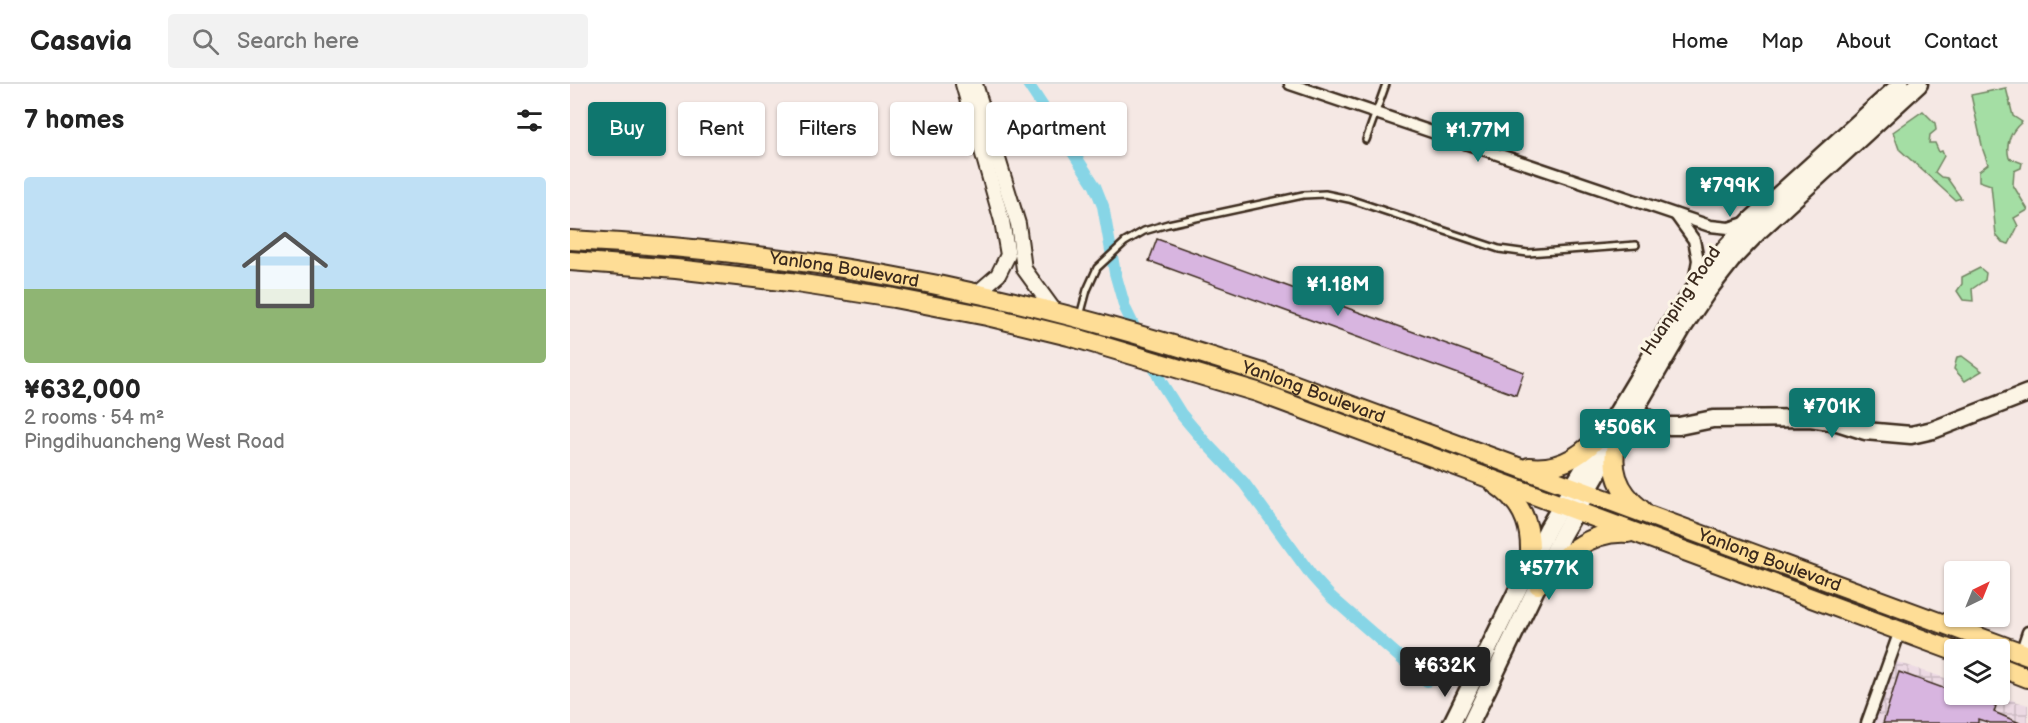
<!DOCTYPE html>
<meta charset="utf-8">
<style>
body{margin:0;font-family:"Balsamiq Sans",sans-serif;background:#f2f2f2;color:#222;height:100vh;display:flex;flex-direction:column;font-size:22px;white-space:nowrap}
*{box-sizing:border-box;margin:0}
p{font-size:20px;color:#767676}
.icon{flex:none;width:33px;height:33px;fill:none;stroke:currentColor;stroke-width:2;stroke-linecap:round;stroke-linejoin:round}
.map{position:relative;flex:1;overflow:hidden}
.drawer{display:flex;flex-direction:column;background:#fff;width:570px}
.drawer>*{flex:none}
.guide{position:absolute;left:18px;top:18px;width:570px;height:54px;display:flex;gap:12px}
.needle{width:39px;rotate:43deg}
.controls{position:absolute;left:1374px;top:477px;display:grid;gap:12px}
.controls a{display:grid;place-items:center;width:66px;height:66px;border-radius:6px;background:#fff;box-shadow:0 2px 4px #0004;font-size:30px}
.price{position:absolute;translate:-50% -51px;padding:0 14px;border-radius:6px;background:#0f766e;color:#fff;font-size:20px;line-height:39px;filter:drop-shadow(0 2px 3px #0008)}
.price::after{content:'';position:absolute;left:50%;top:36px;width:18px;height:14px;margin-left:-9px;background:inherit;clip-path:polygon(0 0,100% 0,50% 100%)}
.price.on{background:#222;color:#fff}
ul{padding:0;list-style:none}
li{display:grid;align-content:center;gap:12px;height:318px;padding:0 24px}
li+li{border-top:2px solid #e0e0e0}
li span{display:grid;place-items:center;height:186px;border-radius:6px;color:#555}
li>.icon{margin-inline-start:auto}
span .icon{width:108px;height:108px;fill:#fffc;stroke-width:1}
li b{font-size:26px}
h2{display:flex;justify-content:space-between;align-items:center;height:72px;padding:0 24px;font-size:26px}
.pill{padding:0 21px;border-radius:6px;background:#fff;box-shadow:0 2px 4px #0004;font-size:21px;line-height:54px}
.pill.on{background:#0f766e;color:#fff}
header{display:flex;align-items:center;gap:36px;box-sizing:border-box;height:84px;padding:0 30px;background:#fff;border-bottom:2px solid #e0e0e0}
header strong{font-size:28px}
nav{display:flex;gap:33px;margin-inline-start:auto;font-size:21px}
.search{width:420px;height:54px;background:#f2f2f2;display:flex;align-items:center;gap:15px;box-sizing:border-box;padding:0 21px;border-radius:6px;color:#767676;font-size:22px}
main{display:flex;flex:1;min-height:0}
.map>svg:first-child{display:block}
.industrial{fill:url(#industrial-grid)}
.grass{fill:#a4dea4;stroke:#708461;stroke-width:1.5}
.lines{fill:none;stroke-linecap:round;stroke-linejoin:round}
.canal{stroke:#87d5e6;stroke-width:12}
.building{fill:#d8b5e0;stroke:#3b2a1e;stroke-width:1.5}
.service-casing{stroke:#3b2a1e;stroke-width:10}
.minor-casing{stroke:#3b2a1e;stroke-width:15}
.tertiary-casing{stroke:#3b2a1e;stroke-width:18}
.secondary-casing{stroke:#3b2a1e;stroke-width:21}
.primary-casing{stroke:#3b2a1e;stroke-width:22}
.service{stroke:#fcf5e5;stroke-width:5}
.minor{stroke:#fcf5e5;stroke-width:10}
.tertiary{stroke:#fcf5e5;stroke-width:14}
.secondary{stroke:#fcf5e5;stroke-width:16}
.primary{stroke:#fedd96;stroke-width:18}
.labels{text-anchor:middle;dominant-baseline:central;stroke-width:6;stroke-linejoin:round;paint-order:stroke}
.street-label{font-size:18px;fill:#3b2a1e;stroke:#fcf5e5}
</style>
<header>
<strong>Casavia</strong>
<div class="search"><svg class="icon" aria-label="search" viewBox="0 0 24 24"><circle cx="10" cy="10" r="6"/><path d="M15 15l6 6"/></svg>Search here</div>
<nav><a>Home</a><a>Map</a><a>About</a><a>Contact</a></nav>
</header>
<main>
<section class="drawer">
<h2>7 homes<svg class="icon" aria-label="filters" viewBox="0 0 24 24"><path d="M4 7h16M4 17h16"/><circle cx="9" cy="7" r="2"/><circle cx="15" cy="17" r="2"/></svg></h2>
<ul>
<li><span style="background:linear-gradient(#bfe0f5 60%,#8fb573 0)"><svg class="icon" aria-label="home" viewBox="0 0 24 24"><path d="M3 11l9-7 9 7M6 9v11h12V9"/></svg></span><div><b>¥632,000</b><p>2 rooms · 54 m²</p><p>Pingdihuancheng West Road</p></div></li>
</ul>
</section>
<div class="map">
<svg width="1458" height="639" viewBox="0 0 1458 639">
<defs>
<pattern id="industrial-grid" width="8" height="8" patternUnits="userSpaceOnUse" patternTransform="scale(1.5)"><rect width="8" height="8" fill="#ecd9e3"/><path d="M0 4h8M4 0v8" fill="none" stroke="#cbbac2"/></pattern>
</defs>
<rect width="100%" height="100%" fill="#f5e8e4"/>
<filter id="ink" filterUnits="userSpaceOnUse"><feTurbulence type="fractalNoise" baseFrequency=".0167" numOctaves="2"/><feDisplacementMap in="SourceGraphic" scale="12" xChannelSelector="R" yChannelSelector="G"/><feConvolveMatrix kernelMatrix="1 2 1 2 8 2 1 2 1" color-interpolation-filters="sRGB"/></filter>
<g filter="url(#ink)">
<polygon class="industrial" points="1324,577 1384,597 1384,610 1425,611 1458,621 1458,639 1303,639"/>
<g class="grass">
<path d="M1436 4 1443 32 1452 38C1440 48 1435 59 1439 74L1452 79 1451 84 1444 87 1443 101 1458 126 1444 134 1448 142 1439 160 1432 158 1426 151 1421 101 1409 97V87L1418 80 1413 66 1401 11Z"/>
<polygon points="1353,27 1365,39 1366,46 1360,51 1359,59 1365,59 1369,68 1372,67 1374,72 1365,88 1371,93 1377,94 1391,114 1385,116 1329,65 1323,48"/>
<polygon points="1410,184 1416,189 1415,196 1402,205 1403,217 1393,216 1387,207 1392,200 1392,193"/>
<polygon points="1392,272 1412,287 1395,297 1384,285 1387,273"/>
</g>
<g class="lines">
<polyline class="canal" points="458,0 525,102 533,122 545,189 555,224 591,298 611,330 634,357 674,399 742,492 760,512 857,597"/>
</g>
<g class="building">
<polygon points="587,155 954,288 946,311 579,177"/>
<polygon points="1329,588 1384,608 1384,610 1393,610 1426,622 1424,628 1450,639 1420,639 1408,635 1408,639 1313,639"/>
</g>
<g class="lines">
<g class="service-casing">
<g id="service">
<polyline points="796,56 816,0"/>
<polyline points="510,232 517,206 527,184 555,158 574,147 598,140 733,111 755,110 779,115 929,165 958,169 1066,161"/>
</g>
</g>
<g class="minor-casing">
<g id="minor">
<polyline points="720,0 1140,142 1159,144 1178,138"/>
<polyline points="1106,131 1124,156 1128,176 1123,204"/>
<polyline points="1451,569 1458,548"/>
<polyline points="1297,639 1330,547"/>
</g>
</g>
<g class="tertiary-casing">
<g id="tertiary">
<polyline points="393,0 432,137 438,171 428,191 406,210"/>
<polyline points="405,0 448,140 454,185 486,229"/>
</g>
</g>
<g class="secondary-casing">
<g id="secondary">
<polyline points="1064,327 1087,339 1099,342 1109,342 1143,335 1240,334 1267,338 1295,347 1341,351 1363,346 1458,309"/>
<polyline points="882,639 978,444 1101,239 1128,200 1154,166 1181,136 1331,0"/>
<polyline points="901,639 992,451 1112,245 1139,205 1164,173 1191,145 1349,0"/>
</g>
</g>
<g class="primary-casing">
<g id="primary">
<path id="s1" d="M0 156C141 163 284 181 423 213 514 234 604 260 693 289L1458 571"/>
<polyline points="0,177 106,185 220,198 324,214 417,232 499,252 687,308 1384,567"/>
<path d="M1048 353C1039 383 1047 407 1072 426"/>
<path d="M959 383C993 387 1016 368 1037 344"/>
<path d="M925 400C957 421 963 448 959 483"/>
<path d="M968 501C991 473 1019 446 1058 449"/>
<polyline points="1430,583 1458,594"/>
</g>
</g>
<use href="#service" class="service"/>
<use href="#minor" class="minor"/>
<use href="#tertiary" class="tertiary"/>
<use href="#secondary" class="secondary"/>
<use href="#primary" class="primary"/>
</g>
</g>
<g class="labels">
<g class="street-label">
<text stroke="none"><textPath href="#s1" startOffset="276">Yanlong Boulevard</textPath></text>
<text transform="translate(1111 217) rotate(-56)">Huanping Road</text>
<text stroke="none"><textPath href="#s1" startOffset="762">Yanlong Boulevard</textPath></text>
<text stroke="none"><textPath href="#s1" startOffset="1248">Yanlong Boulevard</textPath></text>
</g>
</g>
</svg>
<div class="controls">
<a><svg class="needle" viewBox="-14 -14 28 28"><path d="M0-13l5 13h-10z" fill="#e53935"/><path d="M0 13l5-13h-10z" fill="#767676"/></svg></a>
<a><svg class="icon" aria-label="layers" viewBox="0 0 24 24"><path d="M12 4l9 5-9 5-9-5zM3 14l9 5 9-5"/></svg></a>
</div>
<b class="price" style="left:908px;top:79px">¥1.77M</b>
<b class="price" style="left:1160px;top:134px">¥799K</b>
<b class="price" style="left:768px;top:233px">¥1.18M</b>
<b class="price" style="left:1262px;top:355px">¥701K</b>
<b class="price" style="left:1055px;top:376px">¥506K</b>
<b class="price" style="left:979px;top:517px">¥577K</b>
<b class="price on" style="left:875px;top:614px">¥632K</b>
<div class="guide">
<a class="pill on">Buy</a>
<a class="pill">Rent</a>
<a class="pill">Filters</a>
<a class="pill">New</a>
<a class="pill">Apartment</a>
</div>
</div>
</main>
